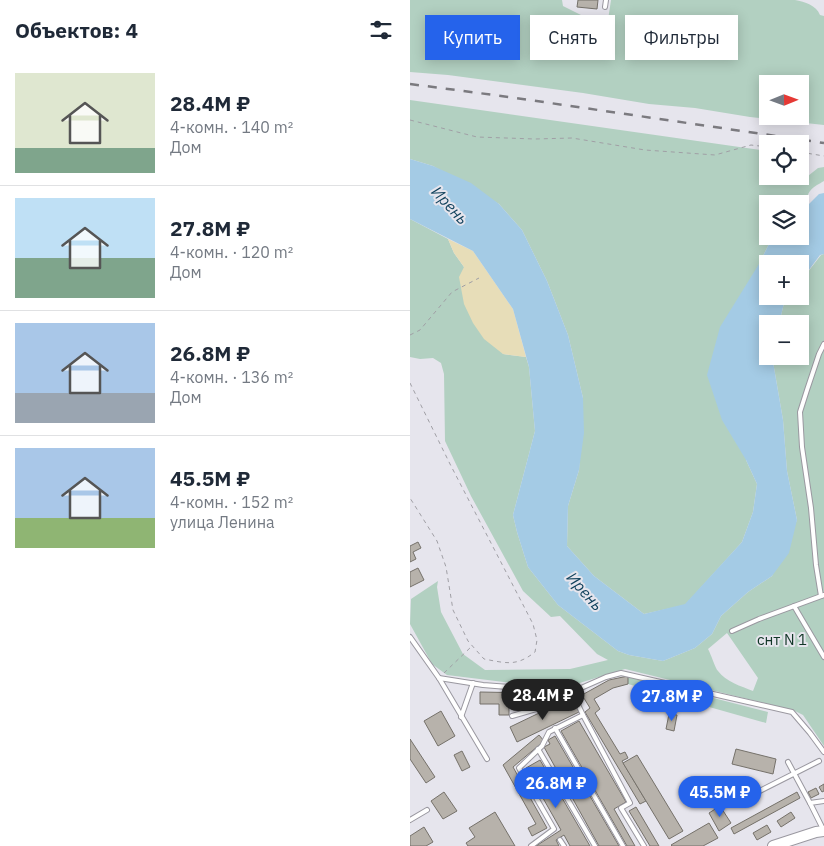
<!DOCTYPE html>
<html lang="ru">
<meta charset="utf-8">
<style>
body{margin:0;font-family:"IBM Plex Sans",sans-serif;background:#f2f2f3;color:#1f2937;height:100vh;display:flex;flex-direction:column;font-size:19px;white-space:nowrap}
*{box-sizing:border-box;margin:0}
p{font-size:16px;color:#747a83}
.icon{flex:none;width:28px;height:28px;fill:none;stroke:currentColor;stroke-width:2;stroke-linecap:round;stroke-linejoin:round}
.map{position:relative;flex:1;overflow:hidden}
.details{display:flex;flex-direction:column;background:#fff;width:410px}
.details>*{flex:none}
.hud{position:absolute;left:15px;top:15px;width:324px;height:45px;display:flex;gap:10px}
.needle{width:32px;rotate:89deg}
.fabs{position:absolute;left:349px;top:75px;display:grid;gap:10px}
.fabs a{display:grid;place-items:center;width:50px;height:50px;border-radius:0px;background:#fff;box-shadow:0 2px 12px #0003;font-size:25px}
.price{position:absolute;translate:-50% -42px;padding:0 11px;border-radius:18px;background:#2563eb;color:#fff;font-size:16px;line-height:32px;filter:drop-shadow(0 1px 2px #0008)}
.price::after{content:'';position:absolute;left:50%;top:30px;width:15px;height:11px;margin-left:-8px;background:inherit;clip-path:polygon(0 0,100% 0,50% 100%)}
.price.selected{background:#222;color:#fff}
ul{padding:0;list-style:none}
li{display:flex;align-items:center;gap:15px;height:125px;padding:0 15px}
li+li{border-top:1px solid #e0e1e3}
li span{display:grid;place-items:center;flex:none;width:140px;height:100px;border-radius:0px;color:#555}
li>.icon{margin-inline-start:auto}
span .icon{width:60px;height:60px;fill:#fffc;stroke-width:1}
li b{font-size:21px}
h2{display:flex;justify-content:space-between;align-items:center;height:60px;padding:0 15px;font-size:21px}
.tag{padding:0 18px;border-radius:0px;background:#fff;box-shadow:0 2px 12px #0003;font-size:18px;line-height:45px}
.tag.selected{background:#2563eb;color:#fff}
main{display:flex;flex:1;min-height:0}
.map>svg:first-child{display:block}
.green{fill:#b2d0c1;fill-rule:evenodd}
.sand{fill:#e7ddb8}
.water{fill:#a4cbe5}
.building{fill:#b7b2ab;stroke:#75716a}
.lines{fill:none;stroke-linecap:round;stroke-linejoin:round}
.service-casing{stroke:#9a98a0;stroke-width:6}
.tertiary-casing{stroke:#9a98a0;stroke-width:12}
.path{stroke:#a09fa5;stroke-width:1;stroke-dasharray:4 4;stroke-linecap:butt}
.service{stroke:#fff;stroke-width:4}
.tertiary{stroke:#fff;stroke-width:10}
.rail{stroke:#7b7a7f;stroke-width:2.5;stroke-dasharray:9 9;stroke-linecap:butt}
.labels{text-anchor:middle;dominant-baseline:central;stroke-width:4;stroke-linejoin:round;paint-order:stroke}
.park-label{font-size:15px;fill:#113727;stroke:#e6e5ed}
.water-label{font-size:16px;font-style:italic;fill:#0d3f5a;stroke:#e6e5ed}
</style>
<main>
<section class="details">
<h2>Объектов: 4<svg class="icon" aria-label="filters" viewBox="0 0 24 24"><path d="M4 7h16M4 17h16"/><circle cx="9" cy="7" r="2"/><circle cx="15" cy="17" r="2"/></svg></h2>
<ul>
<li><span style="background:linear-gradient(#dfe7d0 75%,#7fa58c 0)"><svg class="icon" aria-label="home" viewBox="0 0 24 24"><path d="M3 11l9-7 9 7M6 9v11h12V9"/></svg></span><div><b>28.4M ₽</b><p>4-комн. · 140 m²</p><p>Дом</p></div></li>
<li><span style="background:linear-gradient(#bfe0f5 60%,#7fa58c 0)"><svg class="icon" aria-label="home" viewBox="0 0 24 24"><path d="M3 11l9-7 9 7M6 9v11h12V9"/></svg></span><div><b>27.8M ₽</b><p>4-комн. · 120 m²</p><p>Дом</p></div></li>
<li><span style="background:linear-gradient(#a9c7e8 70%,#9aa5b1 0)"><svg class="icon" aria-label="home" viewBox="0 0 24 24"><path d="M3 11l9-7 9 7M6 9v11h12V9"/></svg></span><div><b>26.8M ₽</b><p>4-комн. · 136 m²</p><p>Дом</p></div></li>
<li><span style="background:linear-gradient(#a9c7e8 70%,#8fb573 0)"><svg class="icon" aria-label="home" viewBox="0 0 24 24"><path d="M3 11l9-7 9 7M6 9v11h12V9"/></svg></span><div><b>45.5M ₽</b><p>4-комн. · 152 m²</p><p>улица Ленина</p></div></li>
</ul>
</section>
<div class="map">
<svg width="414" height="846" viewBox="0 0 414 846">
<rect width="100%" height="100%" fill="#e6e5ed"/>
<g class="green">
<path d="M0 0H152L153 6 177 18 198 20 201 0H385C395 2 406 5 410 15L414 16V125L340 117 285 108 239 104 173 93 38 75 0 72ZM358 84H390V116H358Z"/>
<path d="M0 100 357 151 358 176H390V172L398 176 408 168 414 167V181C409 184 404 186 400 191 395 197 397 208 390 213V204H358V236H363L349 264 336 460 347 484 343 512 332 542 275 605 234 614 184 576 157 546 158 506 169 470 173 398 158 335 137 281 112 230 89 204 23 166 0 159Z"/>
<path d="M0 219 38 239 44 253 54 267 93 354 116 357 119 367 125 431 103 515 107 532 118 567 148 605 208 651 219 655 253 661 285 648 302 634 311 616 338 592 362 576 387 520 377 471 373 420 362 356H390V324H369L374 303 379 296H390V282L411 255 414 254V746L393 715 383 710 215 669 150 689 37 675 22 664 0 624 1 599 28 581 27 587 31 612 53 654 75 670 160 669 198 660 187 654 150 616 141 617 113 591 61 496 35 441 34 374 31 363 23 358 10 359 0 357ZM317 633 348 678 343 691C331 686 316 682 308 671 305 668 301 654 298 649Z"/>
<polygon points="218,676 358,712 356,723 218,684"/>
</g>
<polygon class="sand" points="38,239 63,251 103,309 116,357 93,354 74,339 63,323 54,304 49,277 54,267 44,253"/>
<polygon class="water" points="0,159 23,166 61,183 89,204 112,230 137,281 158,335 173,398 174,433 169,470 158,506 157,546 184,576 234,614 275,604 332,542 343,512 347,484 336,460 312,420 297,375 310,327 349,264 363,236 390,236 390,213 409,194 414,193 414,254 410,255 390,282 390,264 358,264 358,296 379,296 374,303 369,324 358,324 358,356 362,356 373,420 377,471 387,520 379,553 362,576 338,592 311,616 302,634 285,648 253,661 219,655 208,651 148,605 118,567 107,532 103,515 125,431 119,367 103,309 63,251 0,219"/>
<g class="building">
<polygon points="168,0 188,0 187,9 167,7"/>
<polygon points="8,542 11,548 3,552 6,559 0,562 0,546"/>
<polygon points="8,568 14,580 0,587 0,572"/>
<polygon points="218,676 218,684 203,688 184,699 190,709 185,713 210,754 215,752 218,758 212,761 236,801 230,804 175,712 180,708 172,695 199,680"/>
<polygon points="70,692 122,693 122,697 135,698 134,702 124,705 99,705 99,715 89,715 89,704 70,704"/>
<polygon points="150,703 153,709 165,703 169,712 107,742 100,727"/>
<polygon points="31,711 45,736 28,746 14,721"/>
<polygon points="259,714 267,715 264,731 256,729"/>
<polygon points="169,721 216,802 204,809 225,846 217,846 151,731"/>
<polygon points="129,735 134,741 103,767 137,828 122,836 118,828 126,824 93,765"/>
<polygon points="145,736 209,846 189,846 134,747 140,744 138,740"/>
<polygon points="0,739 25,777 16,783 0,759"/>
<polygon points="326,749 366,759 363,774 322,764"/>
<polygon points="52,751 60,767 52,771 44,755"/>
<polygon points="227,755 273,831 259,839 213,763"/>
<polygon points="130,760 180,846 160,846 154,835 146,840 149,846 126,846 151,830 116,768"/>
<polygon points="414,784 414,791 412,792 409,787"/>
<polygon points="406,788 409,794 401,798 398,792"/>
<polygon points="34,792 47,811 33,819 21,801"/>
<polygon points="387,792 390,798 324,834 321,828"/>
<polygon points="310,806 321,823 309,831 299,813"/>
<polygon points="226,807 249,846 240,846 219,811"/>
<polygon points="85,812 105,846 58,846 56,843 65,837 59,828"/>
<polygon points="381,812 385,818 371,827 367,821"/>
<polygon points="299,823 308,838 293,846 262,846 261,845"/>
<polygon points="357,825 361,832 347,840 343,833"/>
<polygon points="14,827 23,842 16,846 0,846 0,836"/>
</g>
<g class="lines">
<g class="service-casing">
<g id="service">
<polyline points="195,7 196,0"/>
<polyline points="411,596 406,565 401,508 392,447 390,412 397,390 409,354 414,344"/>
<polyline points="384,606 414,657"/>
<polyline points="322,631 349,619 414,595"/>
<polyline points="0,637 29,678 77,759"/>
<polyline points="29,678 73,685 162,692 133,707 102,716"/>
<polyline points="173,715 220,803 211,808 234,846"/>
<polyline points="51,717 63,683"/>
<polyline points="145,728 213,846"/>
<polyline points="128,749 185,846"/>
<polyline points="378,762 400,803"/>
<polyline points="328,802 409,761"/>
<polyline points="0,820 17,810"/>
<polyline points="413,829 400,803 414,801"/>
<polyline points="150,840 154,846"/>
<polyline points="121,846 144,829 109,768 132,746 139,732 173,715 162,692 196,677 211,673 382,712 400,733 414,752"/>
</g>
</g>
<g class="tertiary-casing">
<polyline id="tertiary" points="363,846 406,832 414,831"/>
</g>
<g class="path">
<polyline points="0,120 67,137 125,139 162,138 235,150 305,155 341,145 358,147"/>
<polyline points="390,152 414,156"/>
<polyline points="0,335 10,330 42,292 69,278"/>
<path d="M0 383 40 464 123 624 127 640 125 652C106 667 96 663 74 659L58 641 43 610 36 567 27 541 0 498"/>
<polyline points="34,673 62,646"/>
</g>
<use href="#service" class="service"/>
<use href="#tertiary" class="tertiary"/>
<polyline class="rail" points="0,84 99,97 414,143"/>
</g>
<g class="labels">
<g class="park-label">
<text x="372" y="639">снт N 1</text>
</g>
<g class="water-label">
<text transform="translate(40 205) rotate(47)">Ирень</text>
<text transform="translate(175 591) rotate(48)">Ирень</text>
</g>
</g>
</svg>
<div class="fabs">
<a><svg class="needle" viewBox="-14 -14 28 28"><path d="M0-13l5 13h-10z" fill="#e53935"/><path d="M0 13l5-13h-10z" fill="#747a83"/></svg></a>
<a><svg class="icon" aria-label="locate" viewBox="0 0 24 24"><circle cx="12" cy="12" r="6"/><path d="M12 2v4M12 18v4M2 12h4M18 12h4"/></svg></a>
<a><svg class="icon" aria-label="layers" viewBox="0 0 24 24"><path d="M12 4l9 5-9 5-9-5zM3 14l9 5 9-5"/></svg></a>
<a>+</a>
<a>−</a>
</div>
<b class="price selected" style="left:133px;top:721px">28.4M ₽</b>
<b class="price" style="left:262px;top:722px">27.8M ₽</b>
<b class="price" style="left:146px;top:809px">26.8M ₽</b>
<b class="price" style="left:310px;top:818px">45.5M ₽</b>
<div class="hud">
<a class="tag selected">Купить</a>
<a class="tag">Снять</a>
<a class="tag">Фильтры</a>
</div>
</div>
</main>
